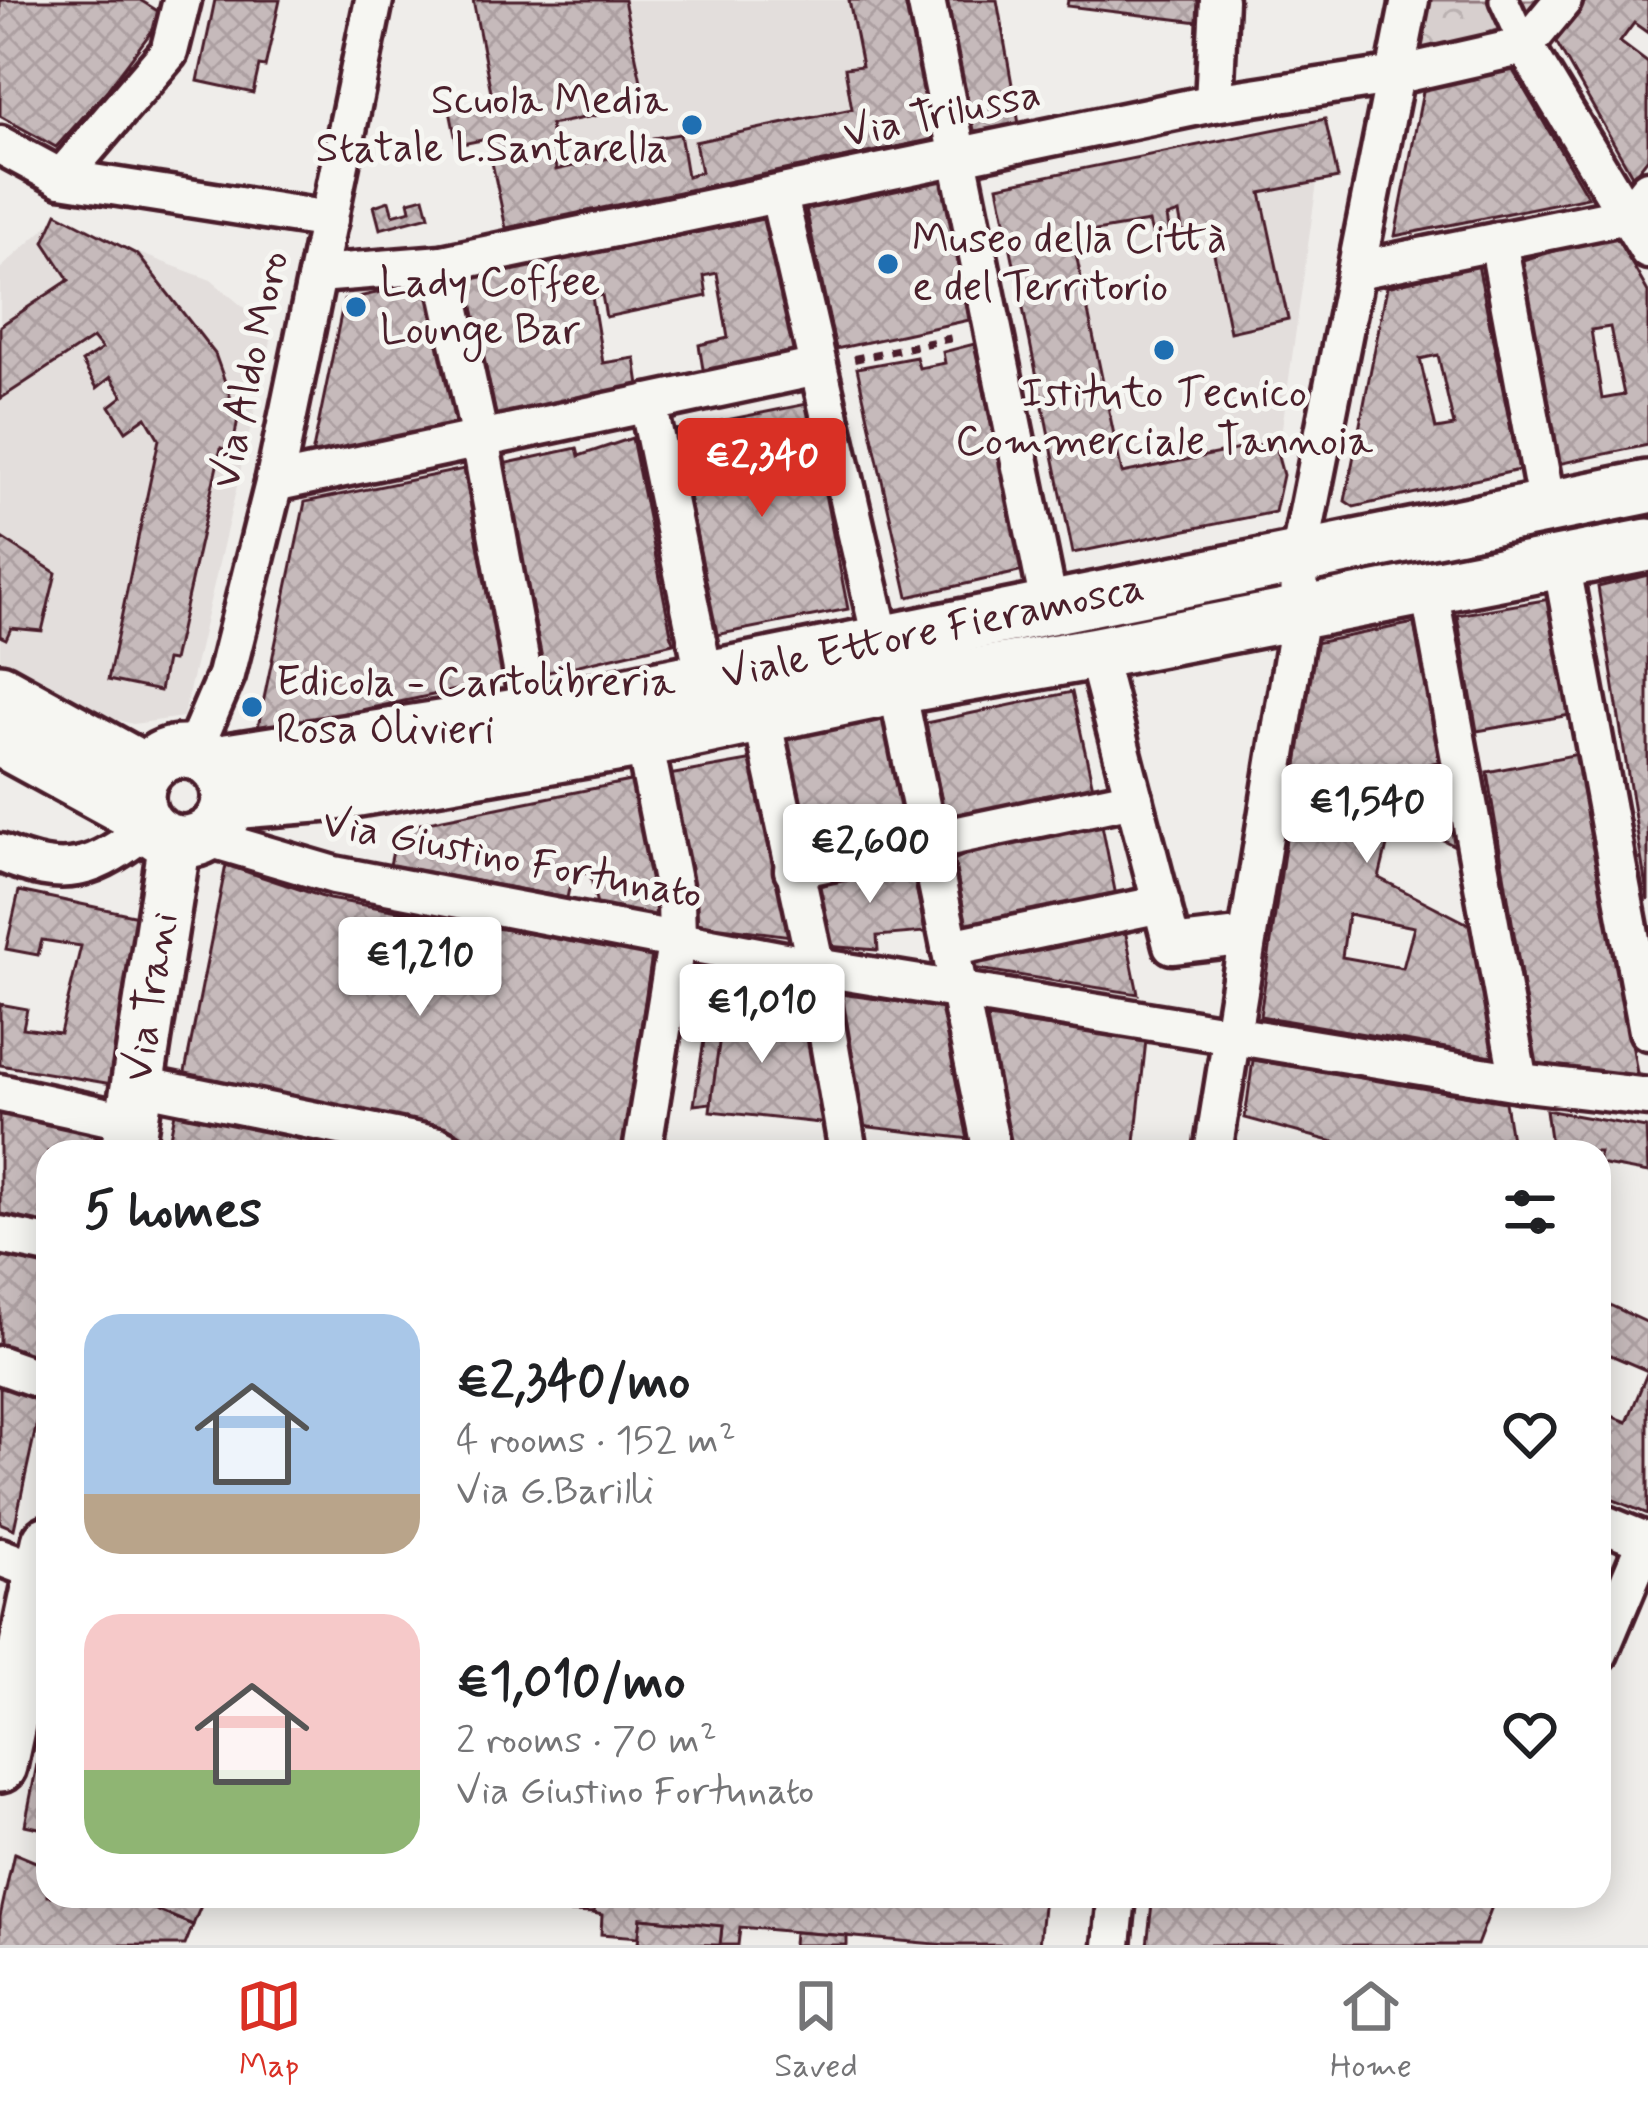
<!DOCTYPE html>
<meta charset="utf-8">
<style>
body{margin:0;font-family:Mynerve,sans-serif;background:#f2f2f2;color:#202124;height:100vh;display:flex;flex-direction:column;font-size:45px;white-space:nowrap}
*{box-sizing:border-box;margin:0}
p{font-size:39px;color:#757577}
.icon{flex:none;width:66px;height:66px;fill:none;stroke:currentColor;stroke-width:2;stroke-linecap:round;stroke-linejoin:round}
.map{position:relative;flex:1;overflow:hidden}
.details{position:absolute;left:36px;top:1140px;width:1575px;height:768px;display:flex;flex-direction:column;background:#fff;border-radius:36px;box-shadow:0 6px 30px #0003}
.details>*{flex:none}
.price{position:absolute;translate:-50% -102px;padding:0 27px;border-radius:12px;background:#fff;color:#222;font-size:39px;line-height:78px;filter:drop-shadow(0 3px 6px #0008)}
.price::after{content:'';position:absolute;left:50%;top:72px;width:36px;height:27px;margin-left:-18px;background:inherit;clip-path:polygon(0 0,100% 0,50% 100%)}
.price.current{background:#d93025;color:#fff}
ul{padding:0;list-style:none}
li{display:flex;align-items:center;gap:36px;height:300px;padding:0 48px}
li span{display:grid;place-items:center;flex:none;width:336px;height:240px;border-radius:36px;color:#555}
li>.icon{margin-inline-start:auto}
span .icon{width:144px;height:144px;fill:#fffc;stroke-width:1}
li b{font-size:51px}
h2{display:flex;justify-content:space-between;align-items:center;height:144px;padding:0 48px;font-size:51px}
.tab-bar{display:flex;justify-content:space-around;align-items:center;height:168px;border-top:3px solid #e0e0e0;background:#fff;font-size:33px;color:#757577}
.tab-bar a{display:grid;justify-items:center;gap:6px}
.tab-bar .current{color:#d93025}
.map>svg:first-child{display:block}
.built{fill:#e3dedc}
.park{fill:url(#park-crowns);stroke:#90777c;stroke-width:3}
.building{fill:url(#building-cross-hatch);stroke:#4a1f2b;stroke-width:3;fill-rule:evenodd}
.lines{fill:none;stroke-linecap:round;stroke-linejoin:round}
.pedestrian-casing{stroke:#4a1f2b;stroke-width:36}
.minor-casing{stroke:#4a1f2b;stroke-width:45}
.secondary-casing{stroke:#4a1f2b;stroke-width:60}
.path{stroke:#4a1f2b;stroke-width:8;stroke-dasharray:9 9;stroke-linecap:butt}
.pedestrian{stroke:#f6f6f2;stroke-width:27}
.minor{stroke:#f6f6f2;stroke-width:36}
.secondary{stroke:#f6f6f2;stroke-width:51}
.poi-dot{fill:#1f6fb2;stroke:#f6f6f2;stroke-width:4.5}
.labels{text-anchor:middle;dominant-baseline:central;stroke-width:10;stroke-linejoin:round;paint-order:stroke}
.poi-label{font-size:42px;fill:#4a1f2b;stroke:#f6f6f2;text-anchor:start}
.street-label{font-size:42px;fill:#4a1f2b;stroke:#f6f6f2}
</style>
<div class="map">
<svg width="1648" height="1945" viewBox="0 0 1648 1945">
<defs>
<pattern id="park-crowns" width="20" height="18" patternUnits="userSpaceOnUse" patternTransform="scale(3)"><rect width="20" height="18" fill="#d7cfce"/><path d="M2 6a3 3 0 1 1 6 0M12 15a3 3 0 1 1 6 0" fill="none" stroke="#bab1b1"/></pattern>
<pattern id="building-cross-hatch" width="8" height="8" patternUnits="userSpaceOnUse" patternTransform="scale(3)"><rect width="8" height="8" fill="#c6babb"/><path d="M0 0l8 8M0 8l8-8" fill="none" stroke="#ac9fa1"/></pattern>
</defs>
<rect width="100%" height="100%" fill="#efedea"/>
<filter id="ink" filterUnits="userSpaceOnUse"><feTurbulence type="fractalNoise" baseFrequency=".00833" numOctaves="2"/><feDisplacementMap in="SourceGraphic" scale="24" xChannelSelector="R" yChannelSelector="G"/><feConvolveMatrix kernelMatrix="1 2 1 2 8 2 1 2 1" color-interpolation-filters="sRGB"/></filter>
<g filter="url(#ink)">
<g class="built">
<polygon points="473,0 905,0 934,139 506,228 488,139 457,145 450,111 493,102"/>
<polygon points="1326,119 1270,512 1077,548 1000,188"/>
<polygon points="53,221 211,280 273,332 183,717 133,724 27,697 0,680 0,269"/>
</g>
<polygon class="park" points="1421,0 1537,0 1514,25 1409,57"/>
<g class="building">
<polygon points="0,0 140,0 164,15 108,89 56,147 0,116"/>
<polygon points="215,0 280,0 265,67 259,66 253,93 198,81"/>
<polygon points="473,0 624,0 646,105 550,125 556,170 654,148 653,138 680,134 687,176 701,172 695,142 852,109 845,68 862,66 849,0 905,0 934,139 506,228 487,139 457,145 450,111 493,102"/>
<polygon points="946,0 997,0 1019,124 974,131"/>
<polygon points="1068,0 1201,0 1199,22 1067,6"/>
<polygon points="1586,0 1648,0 1648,33 1634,23 1620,42 1648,63 1648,158 1633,177 1555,40"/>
<polygon points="1508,62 1588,197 1395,236 1425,81"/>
<polygon points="1325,119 1338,178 1261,193 1288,319 1230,332 1209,229 1184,239 1179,213 1167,217 1170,234 1153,238 1149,222 1072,235 1122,473 1274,442 1283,475 1275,512 1073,553 998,186"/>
<polygon points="943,180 969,320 836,349 806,209"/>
<polygon points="424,197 429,216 380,229 374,206 389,201 393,215 411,210 409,201"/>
<polygon points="57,213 138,255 215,354 238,418 232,452 221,448 173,661 166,660 160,691 108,680 159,439 146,417 126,431 110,406 123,396 111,377 97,388 82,362 102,349 93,338 0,399 0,326 69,280 44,242"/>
<polygon points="768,218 795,358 704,375 699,345 728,338 717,273 704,276 707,296 606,317 602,295 592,297 603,363 635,358 639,385 496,416 467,279"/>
<path d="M1615 234 1648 292V445L1558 464 1519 261ZM1610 327 1624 395 1602 399 1591 330Z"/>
<path d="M1478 265 1519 470 1354 507 1345 501 1387 287ZM1438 355 1454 426 1436 429 1420 359Z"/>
<polygon points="427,282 456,425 312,455 344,300"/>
<polygon points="974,344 1023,571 908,597 857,368 916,357 919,368 945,363 943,352"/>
<polygon points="807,404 848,609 716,635 676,430"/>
<polygon points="632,438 673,643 545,673 503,464 577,448 579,456"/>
<polygon points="464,469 504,680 257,732 305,502"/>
<polygon points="0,537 56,573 42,631 11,628 6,639 0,636"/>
<polygon points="1648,575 1648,900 1598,587"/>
<polygon points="1556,598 1576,714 1477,731 1457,615"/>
<path d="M1414 623 1441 761 1372 779 1380 818 1394 817 1379 878 1476 928 1498 1057 1260 1016 1315 643ZM1348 914 1414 927 1403 968 1342 957Z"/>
<polygon points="1072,692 1094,792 946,821 926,723"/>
<polygon points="886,719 907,830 810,852 783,738"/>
<polygon points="1583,753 1638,1079 1536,1065 1487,772"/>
<polygon points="754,760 791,936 691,923 663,776"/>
<polygon points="640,779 666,902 655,916 597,906 590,873 572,875 567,898 390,865 398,828"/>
<polygon points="1415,814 1452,818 1457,847 1410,823"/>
<polygon points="1101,820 1116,896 967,928 954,860 985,846"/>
<polygon points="911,861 925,932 877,936 878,950 826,946 819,880"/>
<polygon points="226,865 329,899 652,955 622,1152 489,1152 442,1129 184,1077"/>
<polygon points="19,891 147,918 112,1084 0,1065 0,1004 27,1009 23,1028 60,1033 81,946 42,940 38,955 6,949"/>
<polygon points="1124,925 1138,994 972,968 970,957"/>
<polygon points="725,976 755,982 748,1034 812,1040 829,1124 710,1111 720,1031 714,1030"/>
<polygon points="840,994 945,1008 970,1139 861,1126"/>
<polygon points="987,1018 1146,1040 1134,1152 1009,1142"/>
<polygon points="705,1034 720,1036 711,1103 694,1105"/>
<polygon points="1253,1060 1505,1102 1513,1152 1371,1152 1245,1118"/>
<polygon points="176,1108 359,1151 359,1152 167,1152"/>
<polygon points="0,1109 99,1127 94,1152 48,1152 48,1228 0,1218"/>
<polygon points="1546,1110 1646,1128 1648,1173 1599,1164 1599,1152 1552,1152"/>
<polygon points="0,1250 48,1262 48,1360 0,1344"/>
<polygon points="1599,1300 1648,1323 1648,1514 1599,1494 1599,1411 1627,1422 1648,1371 1599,1350"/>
<polygon points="0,1384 42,1399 14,1529 0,1523"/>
<polygon points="45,1724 48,1724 48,1830 25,1825"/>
<polygon points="14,1853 48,1867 48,1896 122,1896 193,1925 185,1945 0,1945 0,1917"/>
<polygon points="158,1896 205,1896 193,1925 154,1909"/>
<polygon points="572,1896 596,1896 594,1913 571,1912"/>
<polygon points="596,1896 1044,1896 1039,1945 947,1945 740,1927 738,1945 720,1945 722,1926 641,1918 639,1937 601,1934 602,1915 594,1913"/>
<polygon points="1153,1896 1496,1896 1477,1945 1147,1945"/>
<polygon points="641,1918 722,1926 720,1945 638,1943"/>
<polygon points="794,1932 847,1936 847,1945 793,1945"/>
</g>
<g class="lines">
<g class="pedestrian-casing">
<polyline id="pedestrian" points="1504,0 1525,46"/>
</g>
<g class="minor-casing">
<g id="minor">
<polyline points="926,0 1050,609"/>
<polyline points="1525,46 1648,250"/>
<polyline points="1214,103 1219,0"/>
<polyline points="0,145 61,178 329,220"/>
<polyline points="61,178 169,52 182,0"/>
<polyline points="779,196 882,643"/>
<polyline points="1498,241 1547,507"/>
<polyline points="442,264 480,439 530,713"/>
<polyline points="1357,270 1627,215 1648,189"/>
<polyline points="318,274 442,264 1214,103 1397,75 1525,46 1563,0"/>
<polyline points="648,403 705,679"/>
<polyline points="274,483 818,367"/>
<polyline points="1561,562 1648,1031"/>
<polyline points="1429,589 1519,1082"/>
<polyline points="1096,653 1172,945 1248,936"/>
<polyline points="897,688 992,1152"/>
<polyline points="762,718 816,967 848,1152"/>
<polyline points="193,752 226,675 274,483 374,0"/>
<polyline points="205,837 334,875 816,967 1519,1082 1648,1097"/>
<path d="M0 853C67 881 94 870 149 827"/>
<polyline points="793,870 1134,798"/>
<polyline points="950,948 1162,904"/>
<polyline points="140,1085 438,1146 449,1152"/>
<polyline points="0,1093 132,1122"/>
<polyline points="642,1152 677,938 676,901 644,741"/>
<polyline points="1213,1152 1300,613 1299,557 1410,0"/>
<polyline points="0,1235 48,1245"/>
<polyline points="0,1365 48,1382"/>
<polyline points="1599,1522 1648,1542"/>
<polyline points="0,1557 42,1573"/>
<polyline points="1599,1653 1646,1541"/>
<polyline points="1112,1945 1117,1896"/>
</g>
</g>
<g class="secondary-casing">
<g id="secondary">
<polyline points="0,690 145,770"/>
<polyline points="0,740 143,818"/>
<circle cx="183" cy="797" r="45"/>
<polyline points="214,762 530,713 1648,487"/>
<polyline points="229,803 329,795 644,741 897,688 1096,653 1648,545"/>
<polyline points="127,1152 175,842"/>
<polyline points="0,1766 48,1542"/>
</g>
</g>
<polyline class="path" points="854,359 957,337"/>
<use href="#pedestrian" class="pedestrian"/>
<use href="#minor" class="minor"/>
<use href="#secondary" class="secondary"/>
</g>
</g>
<g class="poi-dot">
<circle cx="692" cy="125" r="12"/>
<circle cx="888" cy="264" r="12"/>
<circle cx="356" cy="307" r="12"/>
<circle cx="1164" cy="350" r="12"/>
<circle cx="252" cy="707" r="12"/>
</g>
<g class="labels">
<g class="poi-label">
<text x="668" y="101" text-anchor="end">Scuola Media<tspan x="668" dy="48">Statale L.Santarella</tspan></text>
<text x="912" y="240">Museo della Città<tspan x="912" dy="48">e del Territorio</tspan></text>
<text x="380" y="283">Lady Coffee<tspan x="380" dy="48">Lounge Bar</tspan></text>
<text x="1164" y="394" text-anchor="middle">Istituto Tecnico<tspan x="1164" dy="48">Commerciale Tannoia</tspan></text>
<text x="276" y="683">Edicola - Cartolibreria<tspan x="276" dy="48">Rosa Olivieri</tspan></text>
</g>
<g class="street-label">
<text transform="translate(942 115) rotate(-12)">Via Trilussa</text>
<text transform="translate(251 370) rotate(-78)">Via Aldo Moro</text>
<text transform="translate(933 632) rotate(-12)">Viale Ettore Fieramosca</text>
<text transform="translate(512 860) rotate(11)">Via Giustino Fortunato</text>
<text transform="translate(152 997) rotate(-81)">Via Trani</text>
</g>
</g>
</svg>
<b class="price current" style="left:762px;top:520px">€2,340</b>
<b class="price" style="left:1367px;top:866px">€1,540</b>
<b class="price" style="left:870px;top:906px">€2,600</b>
<b class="price" style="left:420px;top:1019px">€1,210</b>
<b class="price" style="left:762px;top:1066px">€1,010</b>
<section class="details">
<h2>5 homes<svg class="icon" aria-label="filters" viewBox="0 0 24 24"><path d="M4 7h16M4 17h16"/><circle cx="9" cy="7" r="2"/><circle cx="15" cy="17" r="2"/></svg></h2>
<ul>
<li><span style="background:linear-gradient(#a9c7e8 75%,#b9a48a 0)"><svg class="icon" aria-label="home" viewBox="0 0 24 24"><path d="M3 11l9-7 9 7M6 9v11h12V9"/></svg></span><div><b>€2,340/mo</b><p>4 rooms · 152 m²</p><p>Via G.Barilli</p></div><svg class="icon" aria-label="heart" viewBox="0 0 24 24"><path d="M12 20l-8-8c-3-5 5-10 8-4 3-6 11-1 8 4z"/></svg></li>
<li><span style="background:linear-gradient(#f6c9c9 65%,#8fb573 0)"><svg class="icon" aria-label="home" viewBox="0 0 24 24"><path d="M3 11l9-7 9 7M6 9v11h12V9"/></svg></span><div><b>€1,010/mo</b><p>2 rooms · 70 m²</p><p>Via Giustino Fortunato</p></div><svg class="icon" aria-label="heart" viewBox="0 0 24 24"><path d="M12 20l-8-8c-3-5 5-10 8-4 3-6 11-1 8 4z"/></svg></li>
</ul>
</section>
</div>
<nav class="tab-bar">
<a class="current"><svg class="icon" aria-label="map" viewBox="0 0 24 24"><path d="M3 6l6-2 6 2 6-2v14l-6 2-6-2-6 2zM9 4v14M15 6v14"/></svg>Map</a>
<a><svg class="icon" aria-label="saved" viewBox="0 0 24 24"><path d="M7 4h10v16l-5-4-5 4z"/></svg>Saved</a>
<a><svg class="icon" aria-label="home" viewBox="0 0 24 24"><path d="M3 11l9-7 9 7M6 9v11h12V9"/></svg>Home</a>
</nav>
